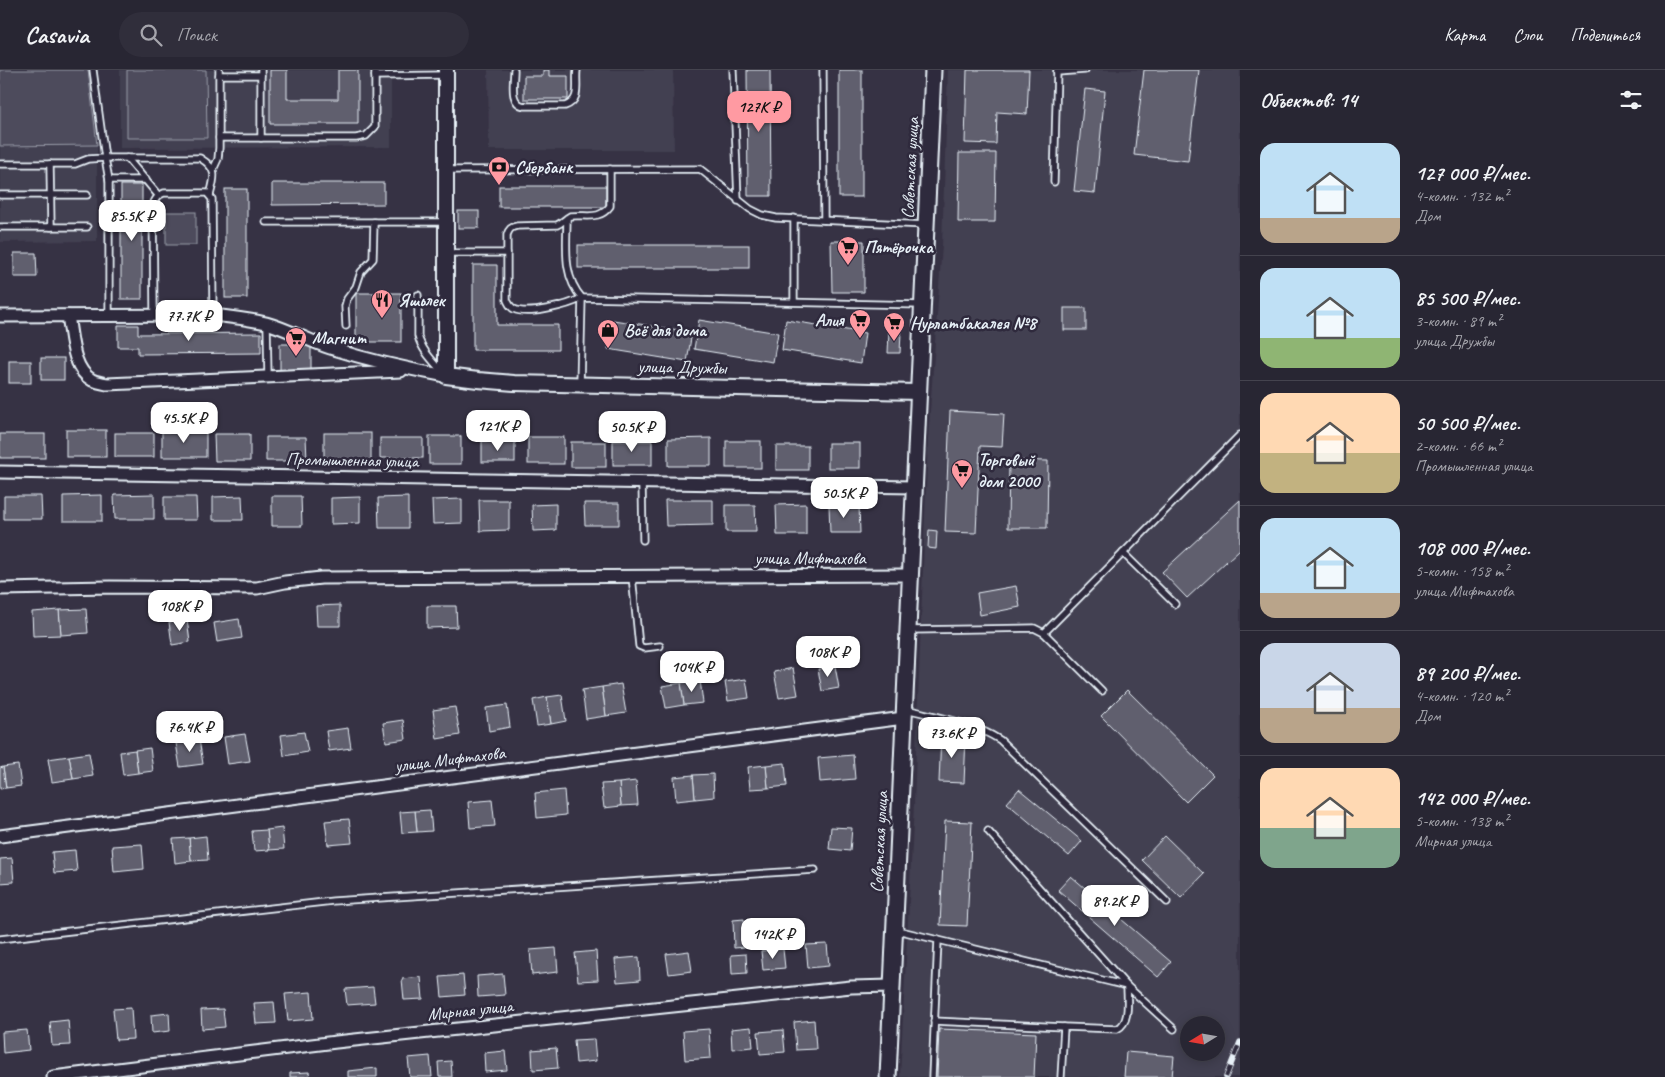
<!DOCTYPE html>
<html lang="ru">
<meta charset="utf-8">
<style>
body{margin:0;font-family:Caveat,sans-serif;background:#302e3b;color:#f1f3f6;height:100vh;display:flex;flex-direction:column;font-size:19px;white-space:nowrap}
*{box-sizing:border-box;margin:0}
p{font-size:16px;color:#a5a5ac}
.icon{flex:none;width:28px;height:28px;fill:none;stroke:currentColor;stroke-width:2;stroke-linecap:round;stroke-linejoin:round}
.map{position:relative;flex:1;overflow:hidden}
.side{display:flex;flex-direction:column;background:#282633;width:425px}
.side>*{flex:none}
.needle{width:32px;rotate:259deg}
.fabs{position:absolute;left:1180px;top:946px;display:grid;gap:10px}
.fabs a{display:grid;place-items:center;width:45px;height:45px;border-radius:50%;background:#282633;box-shadow:0 2px 12px #0003,0 0 0 1px #44434e;font-size:25px}
.price{position:absolute;translate:-50% -42px;padding:0 11px;border-radius:10px;background:#fff;color:#222;font-size:16px;line-height:32px;filter:drop-shadow(0 1px 2px #0008)}
.price::after{content:'';position:absolute;left:50%;top:30px;width:15px;height:11px;margin-left:-8px;background:inherit;clip-path:polygon(0 0,100% 0,50% 100%)}
.price.current{background:#ff9aa2;color:#111}
ul{padding:0;list-style:none}
li{display:flex;align-items:center;gap:15px;height:125px;padding:0 20px}
li+li{border-top:1px solid #44434e}
li span{display:grid;place-items:center;flex:none;width:140px;height:100px;border-radius:15px;color:#555}
li>.icon{margin-inline-start:auto}
span .icon{width:60px;height:60px;fill:#fffc;stroke-width:1}
li b{font-size:21px}
h2{display:flex;justify-content:space-between;align-items:center;height:60px;padding:0 20px;font-size:21px}
header{display:flex;align-items:center;gap:30px;box-sizing:border-box;height:70px;padding:0 25px;background:#282633;border-bottom:1px solid #44434e}
header strong{font-size:24px}
nav{display:flex;gap:28px;margin-inline-start:auto;font-size:18px}
.search{width:350px;height:45px;background:#302e3b;display:flex;align-items:center;gap:12px;box-sizing:border-box;padding:0 18px;border-radius:28px;color:#a5a5ac;font-size:19px}
main{display:flex;flex:1;min-height:0}
.map>svg:first-child{display:block}
.built{fill:#433f51;fill-rule:evenodd}
.green{fill:#4d4b5c;stroke:#9a9eaa}
.building{fill:#605e6e;stroke:#e8f1f8}
.lines{fill:none;stroke-linecap:round;stroke-linejoin:round}
.service-casing{stroke:#e8f1f8;stroke-width:9}
.minor-casing{stroke:#e8f1f8;stroke-width:15}
.tertiary-casing{stroke:#e8f1f8;stroke-width:18}
.secondary-casing{stroke:#e8f1f8;stroke-width:19}
.service{stroke:#2f2a3d;stroke-width:5.5}
.minor{stroke:#2f2a3d;stroke-width:11}
.tertiary{stroke:#2f2a3d;stroke-width:14}
.secondary{stroke:#2f2a3d;stroke-width:15}
.rail-casing{stroke:#e8f1f8;stroke-width:5.5}
.rail{stroke:#2f2a3d;stroke-width:4;stroke-dasharray:11;stroke-linecap:butt}
.labels{text-anchor:middle;dominant-baseline:central;stroke-width:5;stroke-linejoin:round;paint-order:stroke}
.poi-label{font-size:18px;font-weight:bold;fill:#e8f1f8;stroke:#2f2a3d;text-anchor:start}
.street-label{font-size:18px;fill:#e8f1f8;stroke:#2f2a3d}
</style>
<header>
<strong>Casavia</strong>
<div class="search"><svg class="icon" aria-label="search" viewBox="0 0 24 24"><circle cx="10" cy="10" r="6"/><path d="M15 15l6 6"/></svg>Поиск</div>
<nav><a>Карта</a><a>Слои</a><a>Поделиться</a></nav>
</header>
<main>
<div class="map">
<svg width="1240" height="1007" viewBox="0 0 1240 1007">
<rect width="100%" height="100%" fill="#363244"/>
<filter id="ink" filterUnits="userSpaceOnUse"><feTurbulence type="fractalNoise" baseFrequency=".02" numOctaves="2"/><feDisplacementMap in="SourceGraphic" scale="10" xChannelSelector="R" yChannelSelector="G"/><feConvolveMatrix kernelMatrix="1 2 1 2 8 2 1 2 1" color-interpolation-filters="sRGB"/></filter>
<g filter="url(#ink)">
<g class="built">
<polygon points="120,0 391,0 391,77 120,78"/>
<polygon points="488,0 673,0 674,80 489,80"/>
<path d="M948 0H1240V1007H900L914 735 928 369 942 175ZM1189 955H1216V982H1189Z"/>
<polygon points="97,75 97,171 0,172 0,76"/>
</g>
<g class="green">
<polygon points="0,0 88,0 97,75 0,76"/>
<polygon points="127,0 206,0 207,68 127,68"/>
<rect x="166" y="142" width="30" height="33"/>
</g>
<g class="building">
<polygon points="270,0 287,0 287,29 338,29 338,0 358,0 358,54 270,54"/>
<polygon points="543,0 549,0 549,6 568,6 568,29 524,29 524,6 543,6"/>
<polygon points="747,0 770,0 771,126 748,126"/>
<rect x="839" y="0" width="23" height="127"/>
<polygon points="967,0 1029,0 1027,44 997,42 996,74 965,73"/>
<polygon points="1144,0 1199,0 1188,91 1134,85"/>
<polygon points="1085,19 1105,21 1095,123 1074,121"/>
<polygon points="959,83 996,83 995,152 958,152"/>
<polygon points="272,113 384,113 384,134 272,135"/>
<rect x="121" y="115" width="21" height="114"/>
<rect x="499" y="116" width="107" height="21"/>
<rect x="225" y="119" width="22" height="109"/>
<rect x="458" y="141" width="21" height="17"/>
<polygon points="831,171 864,171 864,222 832,222"/>
<rect x="578" y="175" width="171" height="23"/>
<polygon points="14,183 36,183 37,207 14,207"/>
<polygon points="473,195 497,195 497,255 558,255 558,280 473,280"/>
<rect x="356" y="223" width="45" height="49"/>
<rect x="1064" y="238" width="22" height="22"/>
<polygon points="613,250 692,262 687,292 608,279"/>
<polygon points="699,250 778,263 773,292 694,279"/>
<polygon points="786,250 865,263 861,293 782,280"/>
<polygon points="118,255 138,255 138,264 261,263 261,283 138,284 138,277 118,277"/>
<polygon points="889,261 901,262 900,283 888,283"/>
<rect x="280" y="274" width="31" height="26"/>
<rect x="41" y="288" width="23" height="22"/>
<rect x="9" y="291" width="22" height="22"/>
<polygon points="950,341 1004,344 1002,377 980,376 976,463 945,462"/>
<rect x="66" y="360" width="40" height="27"/>
<rect x="162" y="362" width="44" height="25"/>
<rect x="115" y="363" width="39" height="24"/>
<rect x="324" y="363" width="47" height="28"/>
<rect x="0" y="364" width="45" height="24"/>
<polygon points="214,364 250,364 250,391 215,391"/>
<rect x="429" y="366" width="32" height="28"/>
<polygon points="266,367 306,367 307,391 266,391"/>
<rect x="528" y="367" width="36" height="27"/>
<rect x="380" y="368" width="43" height="20"/>
<polygon points="711,368 711,396 668,396 668,369"/>
<rect x="482" y="371" width="33" height="21"/>
<rect x="613" y="371" width="39" height="24"/>
<rect x="726" y="371" width="35" height="27"/>
<rect x="571" y="372" width="35" height="25"/>
<rect x="828" y="373" width="32" height="25"/>
<rect x="776" y="376" width="32" height="24"/>
<polygon points="1009,390 1048,391 1047,458 1008,458"/>
<polygon points="154,424 154,449 115,449 114,425"/>
<polygon points="102,425 102,451 63,451 63,426"/>
<polygon points="4,426 41,426 42,449 4,449"/>
<polygon points="242,426 243,450 213,450 213,427"/>
<polygon points="272,426 301,426 302,456 272,456"/>
<polygon points="164,427 196,427 197,450 164,450"/>
<polygon points="360,427 360,453 331,454 331,428"/>
<polygon points="408,427 408,458 379,458 378,428"/>
<polygon points="462,429 462,453 433,454 432,430"/>
<polygon points="479,430 509,430 509,460 480,461"/>
<polygon points="665,430 713,430 713,455 666,456"/>
<polygon points="1240,430 1240,479 1187,528 1162,502"/>
<polygon points="584,433 619,433 619,455 585,455"/>
<polygon points="556,434 556,460 533,461 532,435"/>
<polygon points="806,434 806,465 777,465 776,435"/>
<polygon points="726,435 755,435 756,462 726,462"/>
<polygon points="829,435 859,435 860,463 830,463"/>
<polygon points="929,460 937,461 936,479 928,478"/>
<polygon points="1016,516 1020,537 980,545 977,523"/>
<polygon points="340,535 340,556 317,556 316,536"/>
<polygon points="427,536 456,536 457,557 427,558"/>
<polygon points="86,539 88,563 61,565 59,540"/>
<polygon points="59,540 61,565 33,566 32,542"/>
<polygon points="187,549 190,572 172,575 169,552"/>
<polygon points="239,549 242,568 217,572 214,553"/>
<polygon points="835,596 839,618 822,621 818,599"/>
<polygon points="793,598 798,625 779,628 774,602"/>
<polygon points="746,609 749,628 728,631 725,612"/>
<polygon points="700,610 703,633 684,635 681,613"/>
<polygon points="681,613 684,635 666,638 662,616"/>
<polygon points="621,614 626,643 606,646 602,617"/>
<polygon points="602,617 606,646 586,649 582,620"/>
<polygon points="1127,620 1213,705 1186,732 1101,646"/>
<polygon points="562,625 566,651 551,654 547,627"/>
<polygon points="547,627 551,654 537,656 533,630"/>
<polygon points="507,635 510,657 489,661 486,638"/>
<polygon points="455,637 460,665 437,669 433,640"/>
<polygon points="403,650 406,669 386,672 383,653"/>
<polygon points="348,658 351,678 329,681 326,661"/>
<polygon points="304,662 308,682 284,686 281,665"/>
<polygon points="245,664 250,691 228,694 224,667"/>
<polygon points="941,666 966,667 964,713 939,712"/>
<polygon points="199,669 203,694 180,697 176,673"/>
<polygon points="150,678 153,701 138,703 135,680"/>
<polygon points="135,680 138,703 123,705 120,682"/>
<polygon points="89,683 93,706 73,709 69,686"/>
<polygon points="853,685 855,709 820,712 818,688"/>
<polygon points="69,686 73,709 52,712 48,689"/>
<polygon points="785,693 787,716 768,718 766,695"/>
<polygon points="18,695 21,716 6,718 3,697"/>
<polygon points="766,695 768,718 750,719 748,697"/>
<polygon points="3,697 6,718 0,719 0,698"/>
<polygon points="713,704 714,727 695,729 693,705"/>
<polygon points="693,705 695,729 676,731 674,707"/>
<polygon points="636,711 638,735 621,736 619,713"/>
<polygon points="619,713 621,736 604,738 601,714"/>
<polygon points="1019,719 1082,771 1069,786 1007,733"/>
<polygon points="564,720 566,745 537,748 535,723"/>
<polygon points="492,730 495,756 470,758 468,732"/>
<polygon points="430,740 432,761 417,762 415,741"/>
<polygon points="415,741 417,762 402,763 400,742"/>
<polygon points="349,749 352,773 328,775 325,751"/>
<polygon points="945,751 972,752 967,856 940,855"/>
<polygon points="831,757 852,758 850,781 829,779"/>
<polygon points="282,758 284,779 269,780 267,760"/>
<polygon points="267,760 269,780 254,781 252,761"/>
<polygon points="206,766 208,790 191,791 189,768"/>
<polygon points="1165,766 1204,804 1181,828 1142,790"/>
<polygon points="189,768 191,791 175,793 173,769"/>
<polygon points="142,774 144,799 114,802 112,776"/>
<polygon points="75,780 77,801 54,803 52,782"/>
<polygon points="12,788 14,812 0,813 0,789"/>
<polygon points="1071,806 1171,892 1158,907 1058,820"/>
<polygon points="744,849 745,877 734,878 733,850"/>
<polygon points="827,874 829,896 808,898 806,875"/>
<polygon points="556,878 558,902 532,905 530,880"/>
<polygon points="783,879 785,898 763,900 761,881"/>
<polygon points="596,881 598,910 578,911 575,883"/>
<polygon points="689,881 692,901 669,904 666,884"/>
<polygon points="746,884 747,903 732,904 731,885"/>
<polygon points="639,887 640,910 617,912 615,889"/>
<polygon points="503,904 505,925 478,927 477,906"/>
<polygon points="463,905 465,925 442,927 440,907"/>
<polygon points="421,907 423,929 404,930 402,909"/>
<polygon points="373,917 375,933 347,935 345,919"/>
<polygon points="311,922 313,949 288,951 285,924"/>
<polygon points="274,932 276,953 256,954 254,933"/>
<polygon points="131,938 133,969 116,970 113,939"/>
<polygon points="223,939 225,957 202,959 201,940"/>
<polygon points="169,943 170,961 152,963 151,945"/>
<polygon points="68,950 70,975 52,976 50,952"/>
<polygon points="814,950 816,979 796,980 794,952"/>
<polygon points="751,957 753,977 732,979 731,959"/>
<polygon points="709,959 711,988 685,990 683,961"/>
<polygon points="939,959 1036,963 1034,1007 937,1007"/>
<polygon points="27,960 29,980 3,983 2,962"/>
<polygon points="783,960 785,982 760,984 758,962"/>
<polygon points="594,969 596,991 576,993 574,970"/>
<polygon points="556,978 558,998 533,1000 532,980"/>
<polygon points="505,981 507,1000 485,1002 484,983"/>
<polygon points="1126,982 1174,986 1172,1007 1124,1007"/>
<polygon points="430,986 432,1007 410,1007 408,988"/>
<polygon points="451,991 452,1007 439,1007 438,992"/>
<polygon points="377,998 377,1007 348,1007 348,1001"/>
<polygon points="309,1002 310,1007 290,1007 290,1003"/>
</g>
<g class="lines">
<g class="service-casing">
<g id="service">
<polyline points="261,0 261,68"/>
<path d="M514 0C514 13 509 33 524 36H565C582 30 575 14 577 0"/>
<polyline points="733,0 738,131"/>
<polyline points="823,0 824,150"/>
<polyline points="1057,2 1085,0"/>
<polyline points="219,5 261,5"/>
<polyline points="375,6 446,5"/>
<polyline points="219,68 356,68 366,66 375,57 375,0"/>
<polyline points="127,88 158,125"/>
<polyline points="0,94 75,94 88,89 105,88 93,0"/>
<polyline points="213,100 218,89 219,78 219,0"/>
<polyline points="446,100 700,99 750,139 762,145 776,148 926,155"/>
<polyline points="109,110 146,110"/>
<polyline points="1054,112 1057,0"/>
<polyline points="0,125 87,125"/>
<path d="M567 148C567 176 562 206 582 228 569 235 528 246 514 239 510 237 509 234 507 230V165C509 159 511 157 517 156L557 155C562 153 565 149 570 146 586 144 599 151 610 136V99"/>
<polyline points="794,148 794,231"/>
<polyline points="266,152 446,152"/>
<polyline points="0,157 51,157 50,94"/>
<polyline points="51,157 87,157"/>
<polyline points="446,183 507,183"/>
<path d="M418 225V266C422 281 434 292 444 304"/>
<path d="M154 245 153 134C156 128 158 125 164 123H207L212 129 213 245"/>
<path d="M109 246V110L105 88H200C218 99 215 107 210 125"/>
<polyline points="267,254 268,307"/>
<polyline points="346,256 345,236 347,229 356,217 361,202 373,189 374,152"/>
<polyline points="580,314 582,228 922,235"/>
<polyline points="642,413 643,470"/>
<polyline points="1123,483 1175,534"/>
<polyline points="632,506 639,576 644,578 660,576"/>
<polyline points="910,560 1034,558 1044,563 1102,621"/>
<polyline points="1044,563 1240,365"/>
<path d="M906 639C937 647 972 652 1000 670L1167 832"/>
<polyline points="988,761 1127,916 1174,959"/>
<path d="M897 860 1127 916C1127 929 1131 953 1117 959L1064 957 1061 1007"/>
<polyline points="0,869 333,831 815,800"/>
<polyline points="934,951 1064,957"/>
<polyline points="932,1007 938,870"/>
</g>
</g>
<g class="minor-casing">
<g id="minor">
<path d="M0 246 213 245C231 247 248 249 266 253 288 259 309 271 330 278 368 290 407 299 446 306"/>
<path d="M68 246C72 266 72 299 92 310 97 312 102 313 107 314L401 301"/>
<polyline points="0,402 914,417"/>
<polyline points="0,519 110,517 257,518 285,512 321,508 910,505"/>
<polyline points="0,766 904,648"/>
<polyline points="53,1007 336,972 851,917 892,916"/>
</g>
</g>
<g class="tertiary-casing">
<polyline id="tertiary" points="446,0 446,306 478,310 514,313 918,322"/>
</g>
<g class="secondary-casing">
<polyline id="secondary" points="888,1007 933,0"/>
</g>
<use href="#service" class="service"/>
<use href="#minor" class="minor"/>
<use href="#tertiary" class="tertiary"/>
<use href="#secondary" class="secondary"/>
<g class="rail-casing">
<polyline id="rail" points="1226,1007 1240,972"/>
</g>
<use href="#rail" class="rail"/>
</g>
</g>
<defs>
<g id="bank-pin" transform="scale(1.125)"><path d="M0 17L-7.5 6A9.5 9.5 0 1 1 7.5 6Z" fill="#ff9aa2" stroke="#2f2a3d"/><path d="M-6-4H6V4H-6ZM0-2.3a2.3 2.3 0 1 0 0 4.6a2.3 2.3 0 1 0 0-4.6Z" fill="#111"/></g>
<g id="supermarket-pin" transform="scale(1.125)"><path d="M0 17L-7.5 6A9.5 9.5 0 1 1 7.5 6Z" fill="#ff9aa2" stroke="#2f2a3d"/><path d="M-6-5.5h2.5l.6 2H6L4.5 2H-2.5L-4.4-4H-6ZM-1.5 3.2a1.3 1.3 0 1 0 .1 0ZM3 3.2a1.3 1.3 0 1 0 .1 0Z" fill="#111"/></g>
<g id="restaurant-pin" transform="scale(1.125)"><path d="M0 17L-7.5 6A9.5 9.5 0 1 1 7.5 6Z" fill="#ff9aa2" stroke="#2f2a3d"/><path d="M-5-6h1v4h1v-4h1v4h1v-4h1v5L-1.5 .5V6h-2V.5L-5-1ZM5-6V6H3V1.5H1.5Q1.5-4 5-6Z" fill="#111"/></g>
<g id="shop-pin" transform="scale(1.125)"><path d="M0 17L-7.5 6A9.5 9.5 0 1 1 7.5 6Z" fill="#ff9aa2" stroke="#2f2a3d"/><path d="M-5-2.5h2.3a2.7 3.5 0 0 1 5.4 0H5L5.5 6h-11ZM-1.5-2.5h3a1.5 2.3 0 0 0-3 0Z" fill="#111"/></g>
</defs>
<g fill-rule="evenodd">
<use href="#bank-pin" x="499" y="97"/>
<use href="#supermarket-pin" x="848" y="177"/>
<use href="#restaurant-pin" x="382" y="230"/>
<use href="#supermarket-pin" x="860" y="250"/>
<use href="#supermarket-pin" x="894" y="253"/>
<use href="#shop-pin" x="608" y="260"/>
<use href="#supermarket-pin" x="296" y="268"/>
<use href="#supermarket-pin" x="962" y="400"/>
</g>
<g class="labels">
<g class="poi-label">
<text x="515" y="97">Сбербанк</text>
<text x="864" y="177">Пятёрочка</text>
<text x="398" y="230">Яшьлек</text>
<text x="844" y="250" text-anchor="end">Алия</text>
<text x="910" y="253">Нурлатбакалея №8</text>
<text x="624" y="260">Всё для дома</text>
<text x="312" y="268">Магнит</text>
<text x="978" y="390">Торговый<tspan x="978" dy="21">дом 2000</tspan></text>
</g>
<g class="street-label">
<text transform="translate(910 98) rotate(-87)">Советская улица</text>
<text transform="translate(682 297) rotate(1)">улица Дружбы</text>
<text transform="translate(352 390) rotate(1)">Промышленная улица</text>
<text x="810" y="488">улица Мифтахова</text>
<text transform="translate(450 689) rotate(-7)">улица Мифтахова</text>
<text transform="translate(879 772) rotate(-87)">Советская улица</text>
<text transform="translate(470 940) rotate(-6)">Мирная улица</text>
</g>
</g>
</svg>
<div class="fabs">
<a><svg class="needle" viewBox="-14 -14 28 28"><path d="M0-13l5 13h-10z" fill="#e53935"/><path d="M0 13l5-13h-10z" fill="#a5a5ac"/></svg></a>
</div>
<b class="price current" style="left:759px;top:63px">127K ₽</b>
<b class="price" style="left:132px;top:172px">85.5K ₽</b>
<b class="price" style="left:189px;top:272px">77.7K ₽</b>
<b class="price" style="left:184px;top:374px">45.5K ₽</b>
<b class="price" style="left:498px;top:382px">121K ₽</b>
<b class="price" style="left:632px;top:383px">50.5K ₽</b>
<b class="price" style="left:844px;top:449px">50.5K ₽</b>
<b class="price" style="left:180px;top:562px">108K ₽</b>
<b class="price" style="left:828px;top:608px">108K ₽</b>
<b class="price" style="left:692px;top:623px">104K ₽</b>
<b class="price" style="left:190px;top:683px">76.4K ₽</b>
<b class="price" style="left:952px;top:689px">73.6K ₽</b>
<b class="price" style="left:1115px;top:857px">89.2K ₽</b>
<b class="price" style="left:773px;top:890px">142K ₽</b>
</div>
<section class="side">
<h2>Объектов: 14<svg class="icon" aria-label="filters" viewBox="0 0 24 24"><path d="M4 7h16M4 17h16"/><circle cx="9" cy="7" r="2"/><circle cx="15" cy="17" r="2"/></svg></h2>
<ul>
<li><span style="background:linear-gradient(#bfe0f5 75%,#b9a48a 0)"><svg class="icon" aria-label="home" viewBox="0 0 24 24"><path d="M3 11l9-7 9 7M6 9v11h12V9"/></svg></span><div><b>127 000 ₽/мес.</b><p>4-комн. · 132 m²</p><p>Дом</p></div></li>
<li><span style="background:linear-gradient(#bfe0f5 70%,#8fb573 0)"><svg class="icon" aria-label="home" viewBox="0 0 24 24"><path d="M3 11l9-7 9 7M6 9v11h12V9"/></svg></span><div><b>85 500 ₽/мес.</b><p>3-комн. · 89 m²</p><p>улица Дружбы</p></div></li>
<li><span style="background:linear-gradient(#ffd9b3 60%,#c2b280 0)"><svg class="icon" aria-label="home" viewBox="0 0 24 24"><path d="M3 11l9-7 9 7M6 9v11h12V9"/></svg></span><div><b>50 500 ₽/мес.</b><p>2-комн. · 66 m²</p><p>Промышленная улица</p></div></li>
<li><span style="background:linear-gradient(#bfe0f5 75%,#b9a48a 0)"><svg class="icon" aria-label="home" viewBox="0 0 24 24"><path d="M3 11l9-7 9 7M6 9v11h12V9"/></svg></span><div><b>108 000 ₽/мес.</b><p>5-комн. · 158 m²</p><p>улица Мифтахова</p></div></li>
<li><span style="background:linear-gradient(#c9d6e8 65%,#b9a48a 0)"><svg class="icon" aria-label="home" viewBox="0 0 24 24"><path d="M3 11l9-7 9 7M6 9v11h12V9"/></svg></span><div><b>89 200 ₽/мес.</b><p>4-комн. · 120 m²</p><p>Дом</p></div></li>
<li><span style="background:linear-gradient(#ffd9b3 60%,#7fa58c 0)"><svg class="icon" aria-label="home" viewBox="0 0 24 24"><path d="M3 11l9-7 9 7M6 9v11h12V9"/></svg></span><div><b>142 000 ₽/мес.</b><p>5-комн. · 138 m²</p><p>Мирная улица</p></div></li>
</ul>
</section>
</main>
